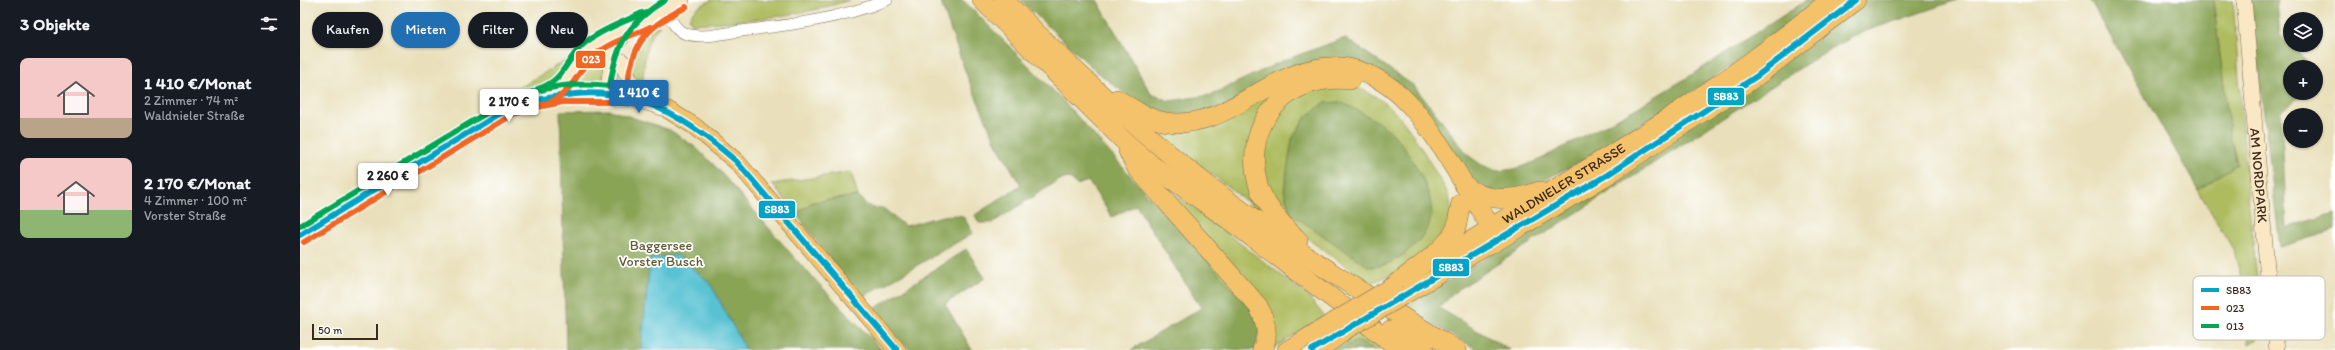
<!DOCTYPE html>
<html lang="de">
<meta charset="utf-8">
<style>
body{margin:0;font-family:Itim,sans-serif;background:#242831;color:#f1f3f6;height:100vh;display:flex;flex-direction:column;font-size:15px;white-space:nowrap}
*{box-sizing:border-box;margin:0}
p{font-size:13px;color:#9ea1a6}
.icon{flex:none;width:22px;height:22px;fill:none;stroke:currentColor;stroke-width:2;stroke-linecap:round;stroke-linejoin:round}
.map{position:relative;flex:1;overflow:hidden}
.panel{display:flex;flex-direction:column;background:#171b24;width:300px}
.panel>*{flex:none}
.top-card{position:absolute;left:12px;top:12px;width:380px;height:36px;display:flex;gap:8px}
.controls{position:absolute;left:1983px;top:12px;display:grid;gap:8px}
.controls a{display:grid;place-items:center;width:40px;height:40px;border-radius:50%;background:#171b24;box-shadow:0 1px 3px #0004;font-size:20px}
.scale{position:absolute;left:12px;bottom:10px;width:66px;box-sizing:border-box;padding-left:4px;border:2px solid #3b2a1e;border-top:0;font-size:11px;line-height:14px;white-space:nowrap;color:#3b2a1e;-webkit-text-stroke:3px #fff;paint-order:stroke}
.price{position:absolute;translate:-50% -34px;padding:0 9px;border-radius:4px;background:#fff;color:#222;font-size:13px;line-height:26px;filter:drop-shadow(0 1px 2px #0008)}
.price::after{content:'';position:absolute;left:50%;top:24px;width:12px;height:9px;margin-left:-6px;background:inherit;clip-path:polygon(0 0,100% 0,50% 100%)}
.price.active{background:#1f6fb2;color:#fff}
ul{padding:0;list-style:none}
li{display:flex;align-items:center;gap:12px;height:100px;padding:0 20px}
li span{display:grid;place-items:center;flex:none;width:112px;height:80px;border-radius:8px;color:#555}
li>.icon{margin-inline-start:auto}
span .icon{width:48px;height:48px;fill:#fffc;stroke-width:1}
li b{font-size:17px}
h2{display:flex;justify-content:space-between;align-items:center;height:48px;padding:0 20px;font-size:17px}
.chip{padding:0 14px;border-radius:18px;background:#171b24;box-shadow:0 1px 3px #0004;font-size:14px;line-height:36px}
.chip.active{background:#1f6fb2;color:#fff}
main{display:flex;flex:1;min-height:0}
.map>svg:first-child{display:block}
.green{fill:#aebc5f;stroke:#74733e}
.forest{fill:#8aa456;stroke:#62673a}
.water{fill:#58c2d3;stroke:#4a7678}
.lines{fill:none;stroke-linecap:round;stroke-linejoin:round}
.street-casing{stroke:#786a55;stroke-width:12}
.secondary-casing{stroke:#786a55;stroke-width:16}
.primary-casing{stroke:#786a55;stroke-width:18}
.highway-casing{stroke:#786a55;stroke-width:20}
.street{stroke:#fff;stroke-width:11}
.secondary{stroke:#fae7c3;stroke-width:15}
.primary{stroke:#f3c26a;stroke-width:17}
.highway{stroke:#f3c26a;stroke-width:19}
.primary-bridge-casing{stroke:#786a55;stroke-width:18;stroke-linecap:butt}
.primary-bridge{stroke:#f3c26a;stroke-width:17}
.bus-1-casing{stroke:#fff;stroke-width:9}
.bus-2-casing{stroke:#fff;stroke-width:9}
.bus-3-casing{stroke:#fff;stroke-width:9}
.bus-1{stroke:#03a3c5;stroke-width:6}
.bus-2{stroke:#f26522;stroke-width:6}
.bus-3{stroke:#00a651;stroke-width:6}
.labels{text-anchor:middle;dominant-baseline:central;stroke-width:3.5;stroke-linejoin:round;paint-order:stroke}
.street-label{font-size:14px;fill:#3b2a1e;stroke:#fff}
.park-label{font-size:14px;fill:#635d35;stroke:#fff}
.key{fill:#fff;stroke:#c4bfbc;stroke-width:1}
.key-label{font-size:11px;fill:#3b2a1e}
.line-badge{stroke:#fff;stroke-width:1.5}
.badge-label{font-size:11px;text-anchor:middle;font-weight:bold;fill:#fff}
</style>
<main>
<section class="panel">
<h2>3 Objekte<svg class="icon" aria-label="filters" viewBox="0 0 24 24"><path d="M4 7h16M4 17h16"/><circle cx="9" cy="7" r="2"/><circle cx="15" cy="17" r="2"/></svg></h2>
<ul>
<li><span style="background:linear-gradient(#f6c9c9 75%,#b9a48a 0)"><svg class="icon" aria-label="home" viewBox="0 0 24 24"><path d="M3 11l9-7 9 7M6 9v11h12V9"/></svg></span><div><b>1 410 €/Monat</b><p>2 Zimmer · 74 m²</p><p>Waldnieler Straße</p></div></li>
<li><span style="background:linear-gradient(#f6c9c9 65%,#8fb573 0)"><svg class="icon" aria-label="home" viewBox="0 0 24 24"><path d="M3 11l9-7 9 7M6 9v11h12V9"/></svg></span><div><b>2 170 €/Monat</b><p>4 Zimmer · 100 m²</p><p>Vorster Straße</p></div></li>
</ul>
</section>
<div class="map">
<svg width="2035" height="350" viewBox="0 0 2035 350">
<rect width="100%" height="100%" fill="#fff"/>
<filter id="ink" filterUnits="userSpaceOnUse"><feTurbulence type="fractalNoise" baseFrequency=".025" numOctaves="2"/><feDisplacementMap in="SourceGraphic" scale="8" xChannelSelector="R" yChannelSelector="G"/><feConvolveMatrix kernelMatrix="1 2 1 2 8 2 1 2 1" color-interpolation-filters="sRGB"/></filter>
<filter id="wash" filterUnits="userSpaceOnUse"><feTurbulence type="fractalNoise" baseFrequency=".012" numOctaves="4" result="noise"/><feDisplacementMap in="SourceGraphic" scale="16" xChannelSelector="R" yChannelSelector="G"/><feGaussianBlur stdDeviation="0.9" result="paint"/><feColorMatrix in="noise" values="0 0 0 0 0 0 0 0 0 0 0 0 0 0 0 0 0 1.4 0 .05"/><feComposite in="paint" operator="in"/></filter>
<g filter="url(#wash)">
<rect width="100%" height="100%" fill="#e9e0bb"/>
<g class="green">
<path d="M411 0H549C499 17 444 21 392 24L389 18 395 9Z"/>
<polygon points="1913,0 1933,0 1948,197 1962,323 1958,339 1949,344 1942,281 1934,251 1898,190 1937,163 1930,135"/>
<path d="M354 26H360C343 38 345 68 342 87 335 83 335 79 332 72 325 49 334 36 354 26Z"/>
<polygon points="299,40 257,84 215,96 185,112 181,111"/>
<polygon points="308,43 302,84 272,84 288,63 306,48"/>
<path d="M1033 71C1060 74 1083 83 1100 105 1082 90 1065 79 1041 76 996 69 948 112 948 157 948 177 952 192 964 208 968 214 974 219 977 225L840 118C855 122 870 128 886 126 927 123 957 92 994 78 1007 74 1020 72 1033 71Z"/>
<path d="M1048 85C1093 97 1111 130 1133 168 1140 180 1150 193 1151 207 1152 214 1149 224 1148 231L1102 270 1071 283 1012 242 978 209 965 185 961 140 974 116 1004 91Z"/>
<polygon points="841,167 1007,295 1024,316 971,350"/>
<polygon points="551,172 558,196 513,202 496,214 472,184"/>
<polygon points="1061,333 1087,350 1027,350 1046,337"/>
</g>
<g class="forest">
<polygon points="640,0 663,0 755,92 950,308 960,328 955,350 831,350 901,308 836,205 812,217 788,181 777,185 769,178 759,180 692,223 679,223 675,215 721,185 697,145 667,76"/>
<polygon points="720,0 797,0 851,94 869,101 911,95 982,61 1045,38 1114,86 1169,156 1182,165 1197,171 1215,169 1237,161 1333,110 1390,76 1507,0 1520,0 1441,60 1292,156 1224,190 1200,194 1174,184 1067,67 900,113 866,115 834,101 796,71"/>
<polygon points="1564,0 1657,0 1563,32 1528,50 1156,291 1139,308 1210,350 1178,350 1120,317 1107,305 1287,197"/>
<polygon points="1790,0 1913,0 1930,135 1937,164 1898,190"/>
<polygon points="1950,0 1977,0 1980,35 2013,67 1990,67 1990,93 2003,93 1981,112 1987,228 2035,213 2035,230 1980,247"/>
<path d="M1040 102C1052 107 1084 124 1092 133 1108 149 1136 194 1131 217 1129 231 1118 242 1108 251 1098 260 1082 268 1069 267L990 213 984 190 992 139 1005 118 1024 103Z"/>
<polygon points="310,110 370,130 395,147 417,168 499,263 582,350 446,350 410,283 350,259 341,350 266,350 260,111"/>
<path d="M558 196C566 205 571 210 583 208L605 226C624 222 645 212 663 216L673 233 566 295 558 296 496 214 513 202Z"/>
<polygon points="666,249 685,278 645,304 672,350 610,350 597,338 574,309"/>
<polygon points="1057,341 1075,350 1035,350"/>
</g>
<polygon class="water" points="377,255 410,283 446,350 341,350 350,259"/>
</g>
<g filter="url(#ink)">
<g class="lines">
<g class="street-casing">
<path id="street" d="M365 9C370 18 375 30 386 34 403 39 424 33 441 31 491 25 540 19 587 0"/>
</g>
<g class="secondary-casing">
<g id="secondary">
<path id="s1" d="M1944 0 1967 268 1977 350"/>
<path d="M322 61C328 84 334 86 354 97"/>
<path d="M308 93C310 80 309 63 314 51 325 24 359 12 382 0"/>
<polyline points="251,94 266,84 288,51 326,30"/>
<path d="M0 235C48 208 94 178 140 149 169 130 200 108 234 99 280 85 324 94 368 110"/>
</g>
</g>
<g class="primary-casing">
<g id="primary">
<polyline points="368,110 394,126 437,162 597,350"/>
<polyline points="1134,262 1190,228"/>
<polyline points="1107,294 1193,243"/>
<polyline points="986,350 1034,321"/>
</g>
</g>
<g class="highway-casing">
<g id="highway">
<polyline points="682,0 823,140 853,166 929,220 1101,350"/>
<path d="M704 0C782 80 864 156 956 221 1021 268 1089 309 1157 350"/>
<path d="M817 99C832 109 848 119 866 122 930 132 973 62 1041 67 1064 69 1086 82 1102 97 1134 127 1161 182 1186 219L1190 228 1193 243"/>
<path d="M828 151 836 167 958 306C966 320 970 335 962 350"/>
<path d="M1164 185C1185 203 1214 201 1239 191"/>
<path id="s2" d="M1190 228C1306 158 1425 88 1530 0"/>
<path d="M998 240C982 225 964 206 958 184 941 123 989 72 1050 80"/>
<polyline points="1193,243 1307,175 1457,76 1556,0"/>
<path d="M1094 285C1112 271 1148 249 1156 228 1158 220 1159 211 1161 203"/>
<polyline points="1090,330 1124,350"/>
<polyline points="1018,350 1043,332"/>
</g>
</g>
<use href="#street" class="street"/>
<use href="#secondary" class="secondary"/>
<use href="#primary" class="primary"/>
<use href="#highway" class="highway"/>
<g class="primary-bridge-casing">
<g id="primary-bridge">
<polyline points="1034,321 1094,285"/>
<polyline points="1043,332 1107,294"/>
</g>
</g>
<use href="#primary-bridge" class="primary-bridge"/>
<g class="bus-1-casing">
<g id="bus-1">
<path d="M0 235 209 108C308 77 359 95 436 161L597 350"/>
<polyline points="1012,350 1307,175 1457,76 1556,0"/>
</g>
</g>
<g class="bus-2-casing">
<g id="bus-2">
<path d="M242 105C276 94 272 75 295 55 310 42 332 36 350 27"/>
<path d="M4 242 212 115 238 107 263 102H321L325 97C333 46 338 32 386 7"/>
</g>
</g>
<g class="bus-3-casing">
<g id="bus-3">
<path d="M238 89C265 81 265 59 285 43 302 29 323 23 342 13"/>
<path d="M0 226 206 101C239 88 274 81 310 86 316 44 329 22 365 0"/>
</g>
</g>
<use href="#bus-1" class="bus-1"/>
<use href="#bus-2" class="bus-2"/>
<use href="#bus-3" class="bus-3"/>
</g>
</g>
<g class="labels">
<g class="street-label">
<text stroke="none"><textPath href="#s1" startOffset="176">AM NORDPARK</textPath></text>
<text stroke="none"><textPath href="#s2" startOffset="86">WALDNIELER STRASSE</textPath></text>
</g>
<g class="park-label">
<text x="361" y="245">Baggersee<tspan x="361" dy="16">Vorster Busch</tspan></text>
</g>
</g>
<rect x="1893" y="276" width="132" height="64" rx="6" class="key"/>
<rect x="1901" y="288" width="18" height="4" fill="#03a3c5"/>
<rect x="1901" y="306" width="18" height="4" fill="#f26522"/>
<rect x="1901" y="324" width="18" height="4" fill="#00a651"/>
<g class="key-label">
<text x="1926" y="294">SB83</text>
<text x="1926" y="312">023</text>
<text x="1926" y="330">013</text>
</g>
<g class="line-badge">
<rect x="275" y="50" width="31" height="19" rx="4" fill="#f26522"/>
<rect x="1407" y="87" width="38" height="19" rx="4" fill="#03a3c5"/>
<rect x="458" y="200" width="38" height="19" rx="4" fill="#03a3c5"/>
<rect x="1132" y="258" width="38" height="19" rx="4" fill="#03a3c5"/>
</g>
<g class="badge-label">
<text x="291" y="63">023</text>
<text x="1426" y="100">SB83</text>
<text x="477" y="213">SB83</text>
<text x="1151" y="271">SB83</text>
</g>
</svg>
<div class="controls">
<a><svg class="icon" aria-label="layers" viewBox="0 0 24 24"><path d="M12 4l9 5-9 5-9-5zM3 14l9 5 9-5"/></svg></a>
<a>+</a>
<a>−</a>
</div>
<div class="scale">50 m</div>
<b class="price active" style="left:339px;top:114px">1 410 €</b>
<b class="price" style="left:209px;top:123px">2 170 €</b>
<b class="price" style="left:88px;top:197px">2 260 €</b>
<div class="top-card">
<a class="chip">Kaufen</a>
<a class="chip active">Mieten</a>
<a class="chip">Filter</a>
<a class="chip">Neu</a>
</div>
</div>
</main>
